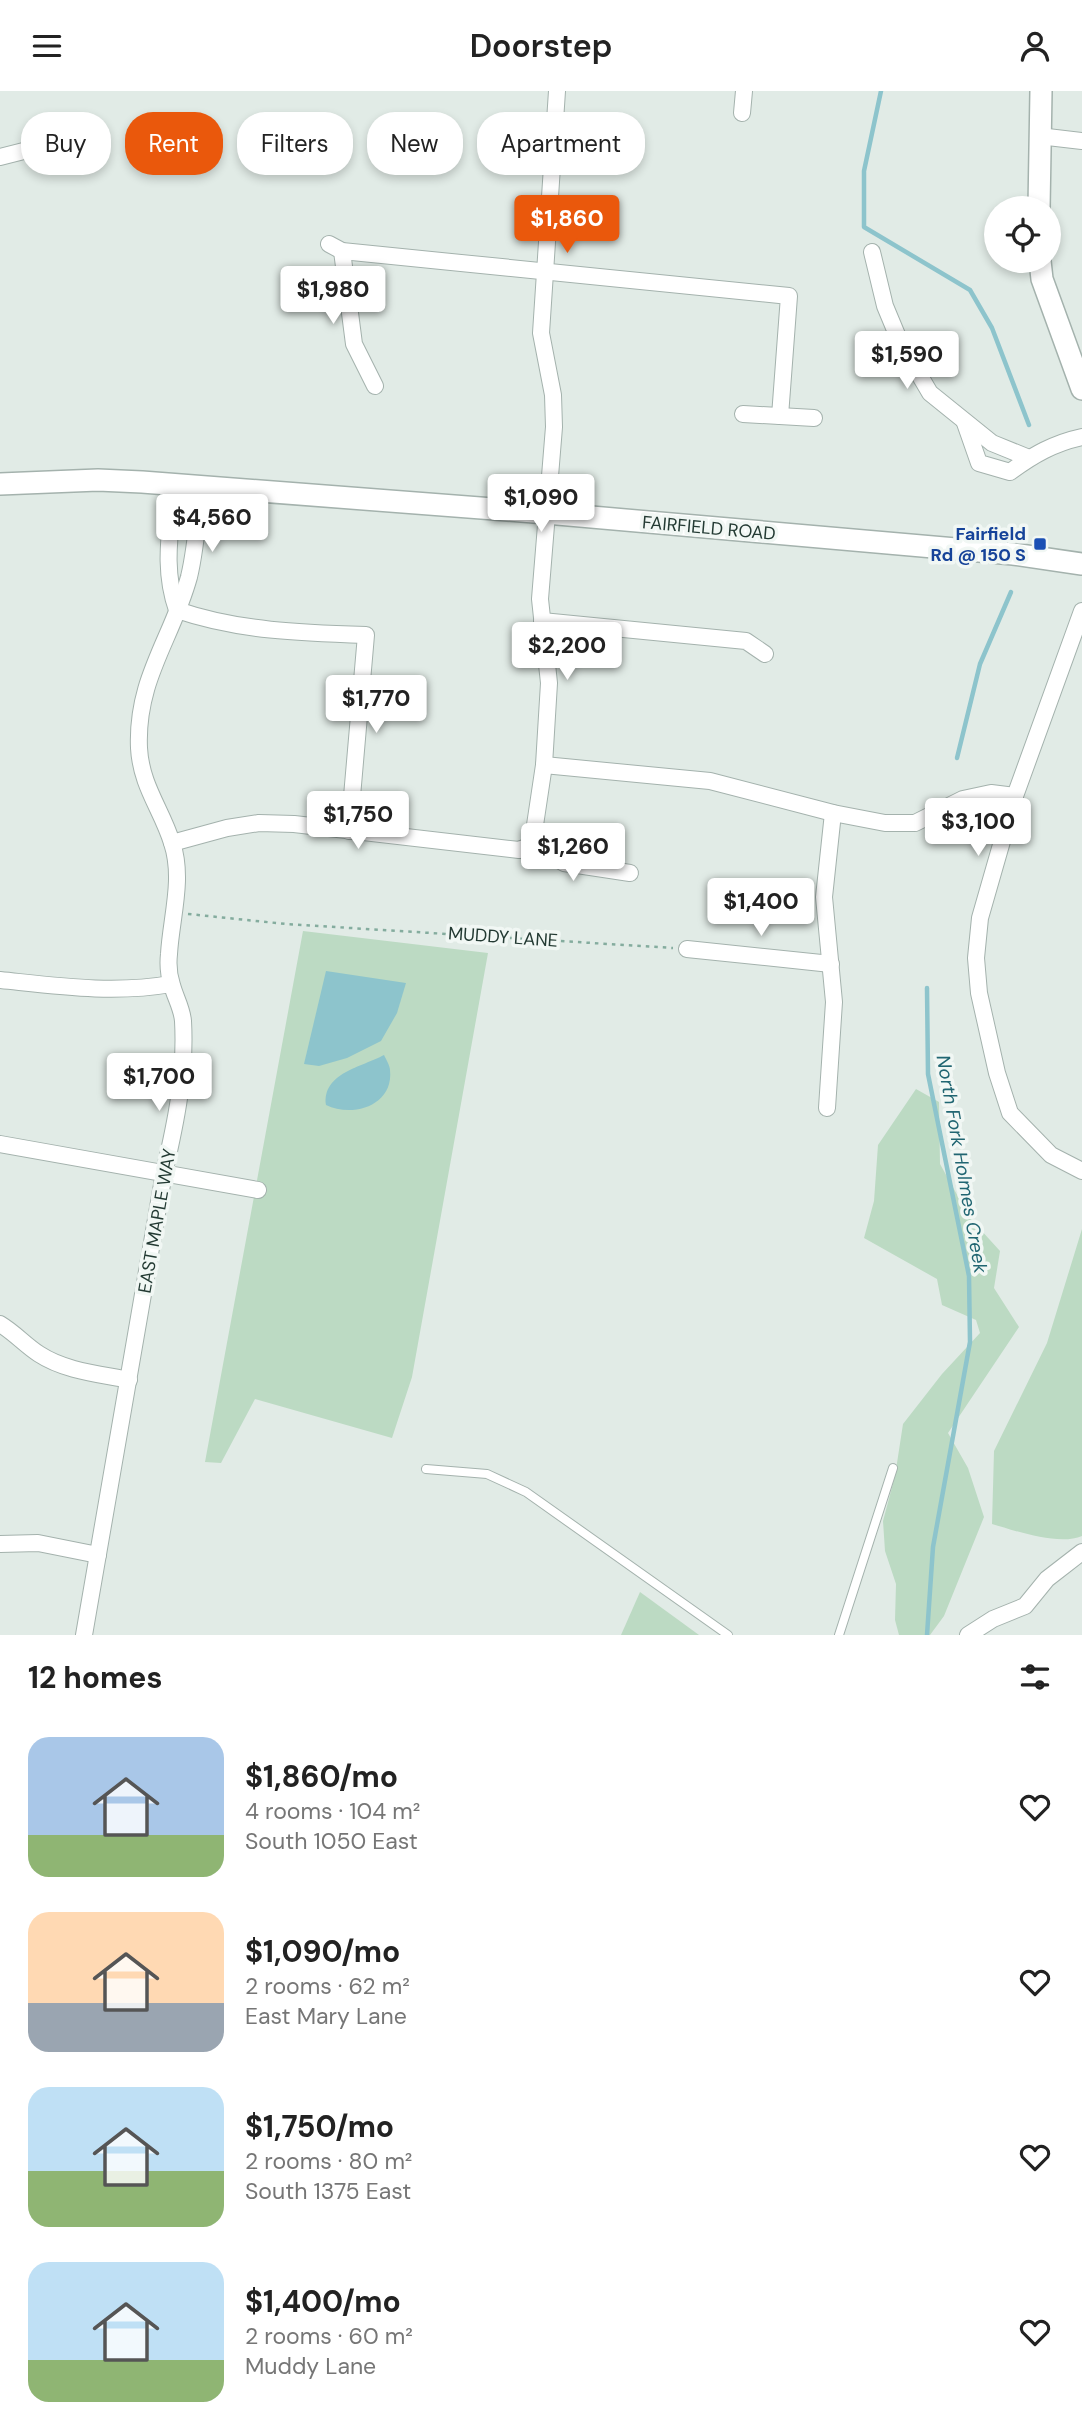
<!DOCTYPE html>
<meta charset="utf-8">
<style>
body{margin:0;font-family:"DM Sans",sans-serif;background:#f2f2f2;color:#222;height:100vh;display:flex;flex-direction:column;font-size:26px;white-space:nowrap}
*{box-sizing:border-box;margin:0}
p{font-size:23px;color:#767676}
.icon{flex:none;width:38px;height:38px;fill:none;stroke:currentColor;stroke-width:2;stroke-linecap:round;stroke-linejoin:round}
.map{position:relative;height:1544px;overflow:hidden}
.sheet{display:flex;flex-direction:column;background:#fff;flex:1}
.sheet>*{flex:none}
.hud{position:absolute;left:21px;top:21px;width:700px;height:63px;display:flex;gap:14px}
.buttons{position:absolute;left:984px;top:105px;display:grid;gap:14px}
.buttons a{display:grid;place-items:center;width:77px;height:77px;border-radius:50%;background:#fff;box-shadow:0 4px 10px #0003;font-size:35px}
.price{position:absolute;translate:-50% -60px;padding:0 16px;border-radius:7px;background:#fff;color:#222;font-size:23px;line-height:46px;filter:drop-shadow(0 2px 4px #0008)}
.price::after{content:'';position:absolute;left:50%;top:42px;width:21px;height:16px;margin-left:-10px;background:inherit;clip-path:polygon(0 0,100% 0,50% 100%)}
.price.selected{background:#ea580c;color:#fff}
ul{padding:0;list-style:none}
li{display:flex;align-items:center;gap:21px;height:175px;padding:0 28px}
li span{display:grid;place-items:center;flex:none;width:196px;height:140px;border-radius:21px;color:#555}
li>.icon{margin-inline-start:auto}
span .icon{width:84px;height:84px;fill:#fffc;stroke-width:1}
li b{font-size:30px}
h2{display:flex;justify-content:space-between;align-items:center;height:84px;padding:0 28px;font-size:30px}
.chip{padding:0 24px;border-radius:28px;background:#fff;box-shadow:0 4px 10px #0003;font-size:24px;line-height:63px}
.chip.selected{background:#ea580c;color:#fff}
header{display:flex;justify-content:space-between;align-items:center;height:91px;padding:0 28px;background:#fff;font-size:32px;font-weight:600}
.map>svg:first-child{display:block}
.green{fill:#bcdac3}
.water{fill:#8dc4cc}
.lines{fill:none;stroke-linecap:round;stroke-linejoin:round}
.stream{stroke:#8dc4cc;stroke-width:4.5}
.service-casing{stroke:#a4b2ad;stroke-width:10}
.minor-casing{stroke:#a4b2ad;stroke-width:18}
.tertiary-casing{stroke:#a4b2ad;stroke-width:24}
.path{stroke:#84ac9e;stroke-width:2.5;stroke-dasharray:3.5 5;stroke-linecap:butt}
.service{stroke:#fff;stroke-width:8}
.minor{stroke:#fff;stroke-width:16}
.tertiary{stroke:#fff;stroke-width:21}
.transit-dot{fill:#1a4fb4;stroke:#f1f7f4;stroke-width:2.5}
.labels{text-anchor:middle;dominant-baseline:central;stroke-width:7;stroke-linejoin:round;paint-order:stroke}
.street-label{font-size:18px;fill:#233a33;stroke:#f1f7f4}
.transit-label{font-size:18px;font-weight:bold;fill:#164399;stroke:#f1f7f4;text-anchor:end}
.water-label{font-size:19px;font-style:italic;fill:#216672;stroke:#f1f7f4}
</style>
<header><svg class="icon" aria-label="menu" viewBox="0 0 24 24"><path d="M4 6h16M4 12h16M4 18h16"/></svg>Doorstep<svg class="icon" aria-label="person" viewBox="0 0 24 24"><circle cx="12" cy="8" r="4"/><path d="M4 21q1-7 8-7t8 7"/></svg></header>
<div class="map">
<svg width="1082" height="1544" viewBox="0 0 1082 1544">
<rect width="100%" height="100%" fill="#e1ebe6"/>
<g class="green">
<polygon points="303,840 488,862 412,1286 392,1347 255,1308 221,1372 205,1371"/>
<polygon points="916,998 939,1011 940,1073 970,1127 1000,1160 994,1197 1019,1236 948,1342 968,1377 984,1426 944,1525 930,1544 899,1544 895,1529 896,1493 885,1460 883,1430 895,1385 903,1333 942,1283 980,1242 976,1229 942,1214 937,1188 864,1147 874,1110 878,1054"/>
<path d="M1082 1138V1445C1059 1455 1016 1440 992 1433L994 1360 1047 1252Z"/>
<polygon points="640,1501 699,1544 621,1544"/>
</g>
<g class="water">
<polygon points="326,880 406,892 397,922 381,950 347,967 319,975 304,973"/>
<path d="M384 964C386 968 390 975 390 979 394 1015 352 1027 326 1014 322 982 362 976 384 964Z"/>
</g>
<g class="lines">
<g class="stream">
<polyline points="881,0 864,80 864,136 970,199 992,237 1029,334"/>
<polyline points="957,667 980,573 1011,501"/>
<polyline points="927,1544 933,1456 970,1251 969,1185 928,983 927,897"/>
</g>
<g class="service-casing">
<g id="service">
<polyline points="426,1378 487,1383 526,1401 728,1544"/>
<polyline points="839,1544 893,1377"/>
</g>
</g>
<g class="minor-casing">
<g id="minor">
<polyline points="742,22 744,0"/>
<polyline points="1039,45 1082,50"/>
<polyline points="0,66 67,49"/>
<polyline points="329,153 342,160 789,205 780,325"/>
<polyline points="342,160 354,253 375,295"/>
<polyline points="872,161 885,215 900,251 930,302 992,352 1029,367"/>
<polyline points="743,323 814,327"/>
<path d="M965 332 979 372 1010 381C1033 364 1054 352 1082 346"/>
<path d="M174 394C171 438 162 477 177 519"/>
<path d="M177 519C238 540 302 542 366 544L349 740"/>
<polyline points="1082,520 1015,705 980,827 976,867 979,902 997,982 1010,1022 1051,1064 1082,1080"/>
<polyline points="542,530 746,550 765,563"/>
<polyline points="544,674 710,690 833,722 885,732 915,732 963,708 991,702 1015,705"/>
<polyline points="172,752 227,737 259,732 294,733 519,759 532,754"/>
<polyline points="532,754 544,674 549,592 540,508 554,336 553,304 541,242 557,0"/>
<polyline points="532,754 564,772 630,782"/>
<polyline points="687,858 831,873"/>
<path d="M0 889C58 895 113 903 171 893"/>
<polyline points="827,1017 834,911 824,806 833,722"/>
<polyline points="0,1053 258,1099"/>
<path d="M0 1233C15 1242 25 1254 39 1263 65 1280 99 1283 129 1289"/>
<polyline points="0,1453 38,1452 98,1464"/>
<path d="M84 1544 164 1082C176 1031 186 982 183 930 182 917 175 906 172 894 169 885 168 872 169 863 171 827 184 788 172 752 162 719 141 695 139 657 136 588 172 548 189 486 196 457 198 426 201 396"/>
<polyline points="968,1544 993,1528 1025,1515 1047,1488 1082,1461"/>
</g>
</g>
<g class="tertiary-casing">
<g id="tertiary">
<polyline points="1039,117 1041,0"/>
<polyline points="1040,170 1042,188 1082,298"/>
<polyline points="0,393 98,389 142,391 546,422 1013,463 1082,473"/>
</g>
</g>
<polyline class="path" points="188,823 286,833 673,857"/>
<use href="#service" class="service"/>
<use href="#minor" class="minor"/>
<use href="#tertiary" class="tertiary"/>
</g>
<rect class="transit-dot" x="1033" y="446" width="14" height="14" rx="3.5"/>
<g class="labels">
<g class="street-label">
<text transform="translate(709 437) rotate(5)">FAIRFIELD ROAD</text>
<text transform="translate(503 846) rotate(4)">MUDDY LANE</text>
<text transform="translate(157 1130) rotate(-80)">EAST MAPLE WAY</text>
</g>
<g class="transit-label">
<text x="1026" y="443">Fairfield<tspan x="1026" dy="21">Rd @ 150 S</tspan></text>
</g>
<g class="water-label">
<text transform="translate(962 1073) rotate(80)">North Fork Holmes Creek</text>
</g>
</g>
</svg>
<div class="buttons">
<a><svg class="icon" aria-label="locate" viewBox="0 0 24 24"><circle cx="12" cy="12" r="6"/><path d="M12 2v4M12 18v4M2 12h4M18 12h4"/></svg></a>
</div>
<b class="price selected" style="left:567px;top:164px">$1,860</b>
<b class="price" style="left:333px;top:235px">$1,980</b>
<b class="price" style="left:907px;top:300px">$1,590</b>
<b class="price" style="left:541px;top:443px">$1,090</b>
<b class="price" style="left:212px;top:463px">$4,560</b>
<b class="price" style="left:567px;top:591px">$2,200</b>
<b class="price" style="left:376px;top:644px">$1,770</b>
<b class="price" style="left:358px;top:760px">$1,750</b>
<b class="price" style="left:978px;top:767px">$3,100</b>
<b class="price" style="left:573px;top:792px">$1,260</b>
<b class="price" style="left:761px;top:847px">$1,400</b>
<b class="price" style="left:159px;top:1022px">$1,700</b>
<div class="hud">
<a class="chip">Buy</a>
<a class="chip selected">Rent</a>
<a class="chip">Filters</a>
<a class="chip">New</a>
<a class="chip">Apartment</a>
</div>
</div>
<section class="sheet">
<h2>12 homes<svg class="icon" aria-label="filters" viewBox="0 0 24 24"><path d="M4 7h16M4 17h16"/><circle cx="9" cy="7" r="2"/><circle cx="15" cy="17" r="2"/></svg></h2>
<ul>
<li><span style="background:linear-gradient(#a9c7e8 70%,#8fb573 0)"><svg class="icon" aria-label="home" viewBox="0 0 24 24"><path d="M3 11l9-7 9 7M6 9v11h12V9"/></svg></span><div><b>$1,860/mo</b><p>4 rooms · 104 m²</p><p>South 1050 East</p></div><svg class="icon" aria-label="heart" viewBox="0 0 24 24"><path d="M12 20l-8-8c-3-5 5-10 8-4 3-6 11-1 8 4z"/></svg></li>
<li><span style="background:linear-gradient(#ffd9b3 65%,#9aa5b1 0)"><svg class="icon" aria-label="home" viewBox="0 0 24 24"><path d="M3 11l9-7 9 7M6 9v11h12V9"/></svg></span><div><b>$1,090/mo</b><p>2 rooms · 62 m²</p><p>East Mary Lane</p></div><svg class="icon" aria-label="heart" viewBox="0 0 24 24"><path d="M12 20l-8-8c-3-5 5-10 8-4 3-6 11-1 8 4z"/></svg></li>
<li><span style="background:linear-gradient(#bfe0f5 60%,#8fb573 0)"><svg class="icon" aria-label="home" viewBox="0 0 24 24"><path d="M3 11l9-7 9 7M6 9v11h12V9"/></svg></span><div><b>$1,750/mo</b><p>2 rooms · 80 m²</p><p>South 1375 East</p></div><svg class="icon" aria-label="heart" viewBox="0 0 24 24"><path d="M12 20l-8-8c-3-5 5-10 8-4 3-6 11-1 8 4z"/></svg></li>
<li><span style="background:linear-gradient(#bfe0f5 70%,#8fb573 0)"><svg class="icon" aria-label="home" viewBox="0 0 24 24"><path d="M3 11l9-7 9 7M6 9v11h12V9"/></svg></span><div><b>$1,400/mo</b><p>2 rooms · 60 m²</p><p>Muddy Lane</p></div><svg class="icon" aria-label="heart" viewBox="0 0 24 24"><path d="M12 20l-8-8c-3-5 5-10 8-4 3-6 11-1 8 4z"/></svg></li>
</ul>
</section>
